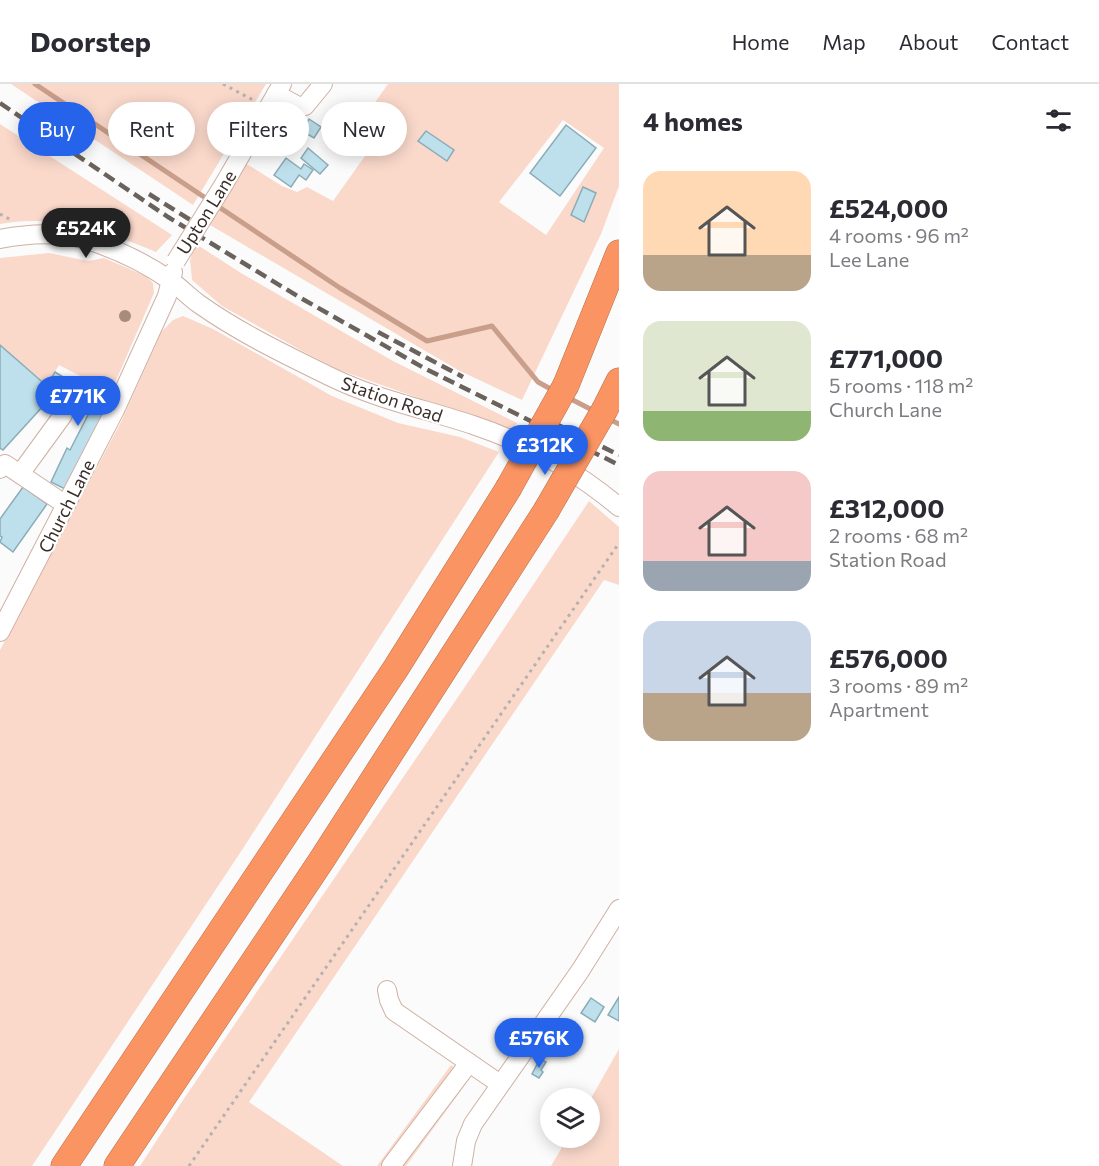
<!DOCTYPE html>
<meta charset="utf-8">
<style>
body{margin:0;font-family:Commissioner,sans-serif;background:#f2f2f3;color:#2b2b33;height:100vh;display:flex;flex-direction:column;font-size:22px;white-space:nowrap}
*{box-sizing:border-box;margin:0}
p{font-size:20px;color:#7c7c81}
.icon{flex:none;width:33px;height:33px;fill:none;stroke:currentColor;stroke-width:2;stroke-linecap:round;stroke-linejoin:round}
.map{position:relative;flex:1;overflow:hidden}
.side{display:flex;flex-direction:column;background:#fff;width:480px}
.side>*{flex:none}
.guide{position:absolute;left:18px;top:18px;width:510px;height:54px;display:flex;gap:12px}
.controls{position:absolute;left:540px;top:1004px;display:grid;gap:12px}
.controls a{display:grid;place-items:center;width:60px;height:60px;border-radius:50%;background:#fff;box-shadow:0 3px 15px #0003;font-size:30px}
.price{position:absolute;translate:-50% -51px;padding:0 14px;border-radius:21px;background:#2563eb;color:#fff;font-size:20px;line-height:39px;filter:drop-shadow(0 2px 3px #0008)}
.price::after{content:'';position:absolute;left:50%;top:36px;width:18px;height:14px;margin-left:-9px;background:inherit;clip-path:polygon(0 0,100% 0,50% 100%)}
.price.selected{background:#222;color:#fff}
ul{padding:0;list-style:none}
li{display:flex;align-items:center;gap:18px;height:150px;padding:0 24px}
li span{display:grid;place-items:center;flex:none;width:168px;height:120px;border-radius:18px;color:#555}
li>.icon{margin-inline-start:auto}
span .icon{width:72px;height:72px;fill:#fffc;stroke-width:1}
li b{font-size:26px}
h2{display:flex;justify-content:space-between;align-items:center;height:72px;padding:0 24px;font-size:26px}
.tag{padding:0 21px;border-radius:27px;background:#fff;box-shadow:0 3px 15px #0003;font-size:21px;line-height:54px}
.tag.selected{background:#2563eb;color:#fff}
header{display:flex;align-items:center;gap:36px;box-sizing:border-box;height:84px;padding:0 30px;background:#fff;border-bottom:2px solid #e1e1e2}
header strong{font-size:28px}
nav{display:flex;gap:33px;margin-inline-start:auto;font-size:21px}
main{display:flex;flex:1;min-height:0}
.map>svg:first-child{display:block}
.green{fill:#fad9cb;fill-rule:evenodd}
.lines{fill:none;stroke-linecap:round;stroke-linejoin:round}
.stream{stroke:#c99e8b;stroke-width:5}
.building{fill:#bee0ec;stroke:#8bacb7;stroke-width:1.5}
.minor-casing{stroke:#ceb0a3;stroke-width:20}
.highway-casing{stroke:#b7704e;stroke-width:27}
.path{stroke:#b5b1af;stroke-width:3;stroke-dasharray:3 4.5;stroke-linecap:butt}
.minor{stroke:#fff;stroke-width:18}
.highway{stroke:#fb9463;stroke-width:26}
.rail{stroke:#6a625d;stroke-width:4.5;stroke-dasharray:12 6;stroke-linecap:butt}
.minor-bridge-casing{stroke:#ceb0a3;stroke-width:20;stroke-linecap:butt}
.highway-bridge-casing{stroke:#b7704e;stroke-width:27;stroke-linecap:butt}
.minor-bridge{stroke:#fff;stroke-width:18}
.highway-bridge{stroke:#fb9463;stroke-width:26}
.tree{fill:#a98b7b}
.labels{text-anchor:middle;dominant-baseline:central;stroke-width:4.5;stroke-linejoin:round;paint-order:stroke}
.street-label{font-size:18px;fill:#392e28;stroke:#fff}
</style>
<header>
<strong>Doorstep</strong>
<nav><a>Home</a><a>Map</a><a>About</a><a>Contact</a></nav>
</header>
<main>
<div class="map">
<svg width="619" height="1082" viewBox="0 0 619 1082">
<rect width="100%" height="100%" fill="#fbfbfb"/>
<g class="green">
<polygon points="11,0 266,0 193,121"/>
<path d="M388 0H619V102L601 150 522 316 458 286 210 141 245 79 282 102 297 108 307 103 333 117 387 41 369 27ZM563 36 604 64 546 151 499 118Z"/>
<path d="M0 40 172 151 156 168C105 147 56 130 0 140Z"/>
<polygon points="196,160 241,189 393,277 517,339 512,347 339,286 304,268 222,222 192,196 190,176"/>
<polygon points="49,169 88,177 104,174 146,192 153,199 154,209 111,308 59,281 47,301 0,261 0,174"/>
<polygon points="183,232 213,245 332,312 398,339 460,353 499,368 242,766 32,1082 0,1082 0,566 121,338 162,247 173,236"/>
<polygon points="589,417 619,443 619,501 604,496 249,1018 343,1082 140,1082 179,1022 475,588"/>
<polygon points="619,965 619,1082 551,1082 568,1053 590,1053 590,1016"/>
<polygon points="451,981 470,994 406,1082 377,1082"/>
</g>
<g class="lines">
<g class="stream">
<polyline points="35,0 340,204 427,257 492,242 538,298 556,308"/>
<polyline points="567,313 596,328"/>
<polyline points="607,334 619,340"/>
</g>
</g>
<g class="building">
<polygon points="309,35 321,43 314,54 302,47"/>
<polygon points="566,41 596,64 560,112 530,89"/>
<polygon points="426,47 454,66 447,77 418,57"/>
<polygon points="308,64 328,81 320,90 301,74"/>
<polygon points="286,74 301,85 304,80 313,86 306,96 299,91 291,103 274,91"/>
<polygon points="583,103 596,109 584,138 571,131"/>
<polygon points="0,261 55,309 3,366 0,364"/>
<polygon points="55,288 99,315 102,311 111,317 67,406 51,398 67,364 70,366 90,327 47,301"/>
<polygon points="23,403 47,420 13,468 0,458 2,453 0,452 0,435"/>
<polygon points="619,913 619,937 608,931"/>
<polygon points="591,914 604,923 595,938 581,929"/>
<polygon points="540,975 546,978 541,986 543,988 539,994 532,990"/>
</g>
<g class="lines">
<g class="minor-casing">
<g id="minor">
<polyline points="276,10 300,23 305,22 323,0"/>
<polyline points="224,100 282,0"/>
<path d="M0 155C30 149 60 147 90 157 118 166 147 180 171 197 181 204 189 213 199 220 240 249 286 271 331 293 376 315 425 325 473 341 527 359 575 386 619 423"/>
<polyline points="0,385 5,380 66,421"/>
<polyline points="20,390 63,331"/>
<polyline points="0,548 115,326 167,212 173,188"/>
<polyline points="387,906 389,916 394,927 500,1000"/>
<polyline points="391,1082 469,979"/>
<polyline points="462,1082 466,1057 473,1040 580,887 619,825"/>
</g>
</g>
<g class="highway-casing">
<g id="highway">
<polyline points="566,301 619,169"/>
<polyline points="605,325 619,297"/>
<polyline points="64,1082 396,584 508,405"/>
<polyline points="117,1082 321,777 546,427"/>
</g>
</g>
<g class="path">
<polyline points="223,0 253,16"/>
<polyline points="0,130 11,136"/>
<polyline points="189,1082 619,459"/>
</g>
<use href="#minor" class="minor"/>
<use href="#highway" class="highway"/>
<g class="rail">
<polyline points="0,19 168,133 299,213 424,284 619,381"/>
<polyline points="149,110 200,142"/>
<polyline points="378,248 463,293"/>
<polyline points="538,331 619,371"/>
</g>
<g class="minor-bridge-casing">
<polyline id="minor-bridge" points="176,177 224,100"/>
</g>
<g class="highway-bridge-casing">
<g id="highway-bridge">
<polyline points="508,405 566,301"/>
<polyline points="546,427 605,325"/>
</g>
</g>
<use href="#minor-bridge" class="minor-bridge"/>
<use href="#highway-bridge" class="highway-bridge"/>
</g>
<circle class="tree" cx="125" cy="232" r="6"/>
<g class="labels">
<g class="street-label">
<text transform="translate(206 128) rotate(-58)">Upton Lane</text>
<text transform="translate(392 315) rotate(19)">Station Road</text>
<text transform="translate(66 422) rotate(-63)">Church Lane</text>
</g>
</g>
</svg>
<div class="controls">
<a><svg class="icon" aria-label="layers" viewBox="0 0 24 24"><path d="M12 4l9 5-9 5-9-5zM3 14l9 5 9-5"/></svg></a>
</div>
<b class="price selected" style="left:86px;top:175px">£524K</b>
<b class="price" style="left:78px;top:343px">£771K</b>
<b class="price" style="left:545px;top:392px">£312K</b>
<b class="price" style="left:539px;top:985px">£576K</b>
<div class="guide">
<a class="tag selected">Buy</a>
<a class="tag">Rent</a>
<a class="tag">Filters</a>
<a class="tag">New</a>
</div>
</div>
<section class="side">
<h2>4 homes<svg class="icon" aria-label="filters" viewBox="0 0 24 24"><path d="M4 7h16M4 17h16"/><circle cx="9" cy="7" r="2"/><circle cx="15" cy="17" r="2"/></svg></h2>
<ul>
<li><span style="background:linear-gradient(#ffd9b3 70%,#b9a48a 0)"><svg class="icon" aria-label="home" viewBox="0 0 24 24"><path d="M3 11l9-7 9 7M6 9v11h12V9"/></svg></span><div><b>£524,000</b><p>4 rooms · 96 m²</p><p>Lee Lane</p></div></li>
<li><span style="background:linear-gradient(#dfe7d0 75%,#8fb573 0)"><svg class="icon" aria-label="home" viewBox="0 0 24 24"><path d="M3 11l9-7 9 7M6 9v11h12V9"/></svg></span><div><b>£771,000</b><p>5 rooms · 118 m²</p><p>Church Lane</p></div></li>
<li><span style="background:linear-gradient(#f6c9c9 75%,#9aa5b1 0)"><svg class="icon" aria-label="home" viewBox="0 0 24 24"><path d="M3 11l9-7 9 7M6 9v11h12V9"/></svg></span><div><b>£312,000</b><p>2 rooms · 68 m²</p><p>Station Road</p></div></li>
<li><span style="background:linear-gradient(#c9d6e8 60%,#b9a48a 0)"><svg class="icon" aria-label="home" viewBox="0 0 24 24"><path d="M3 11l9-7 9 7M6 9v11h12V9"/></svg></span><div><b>£576,000</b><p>3 rooms · 89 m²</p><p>Apartment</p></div></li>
</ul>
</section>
</main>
